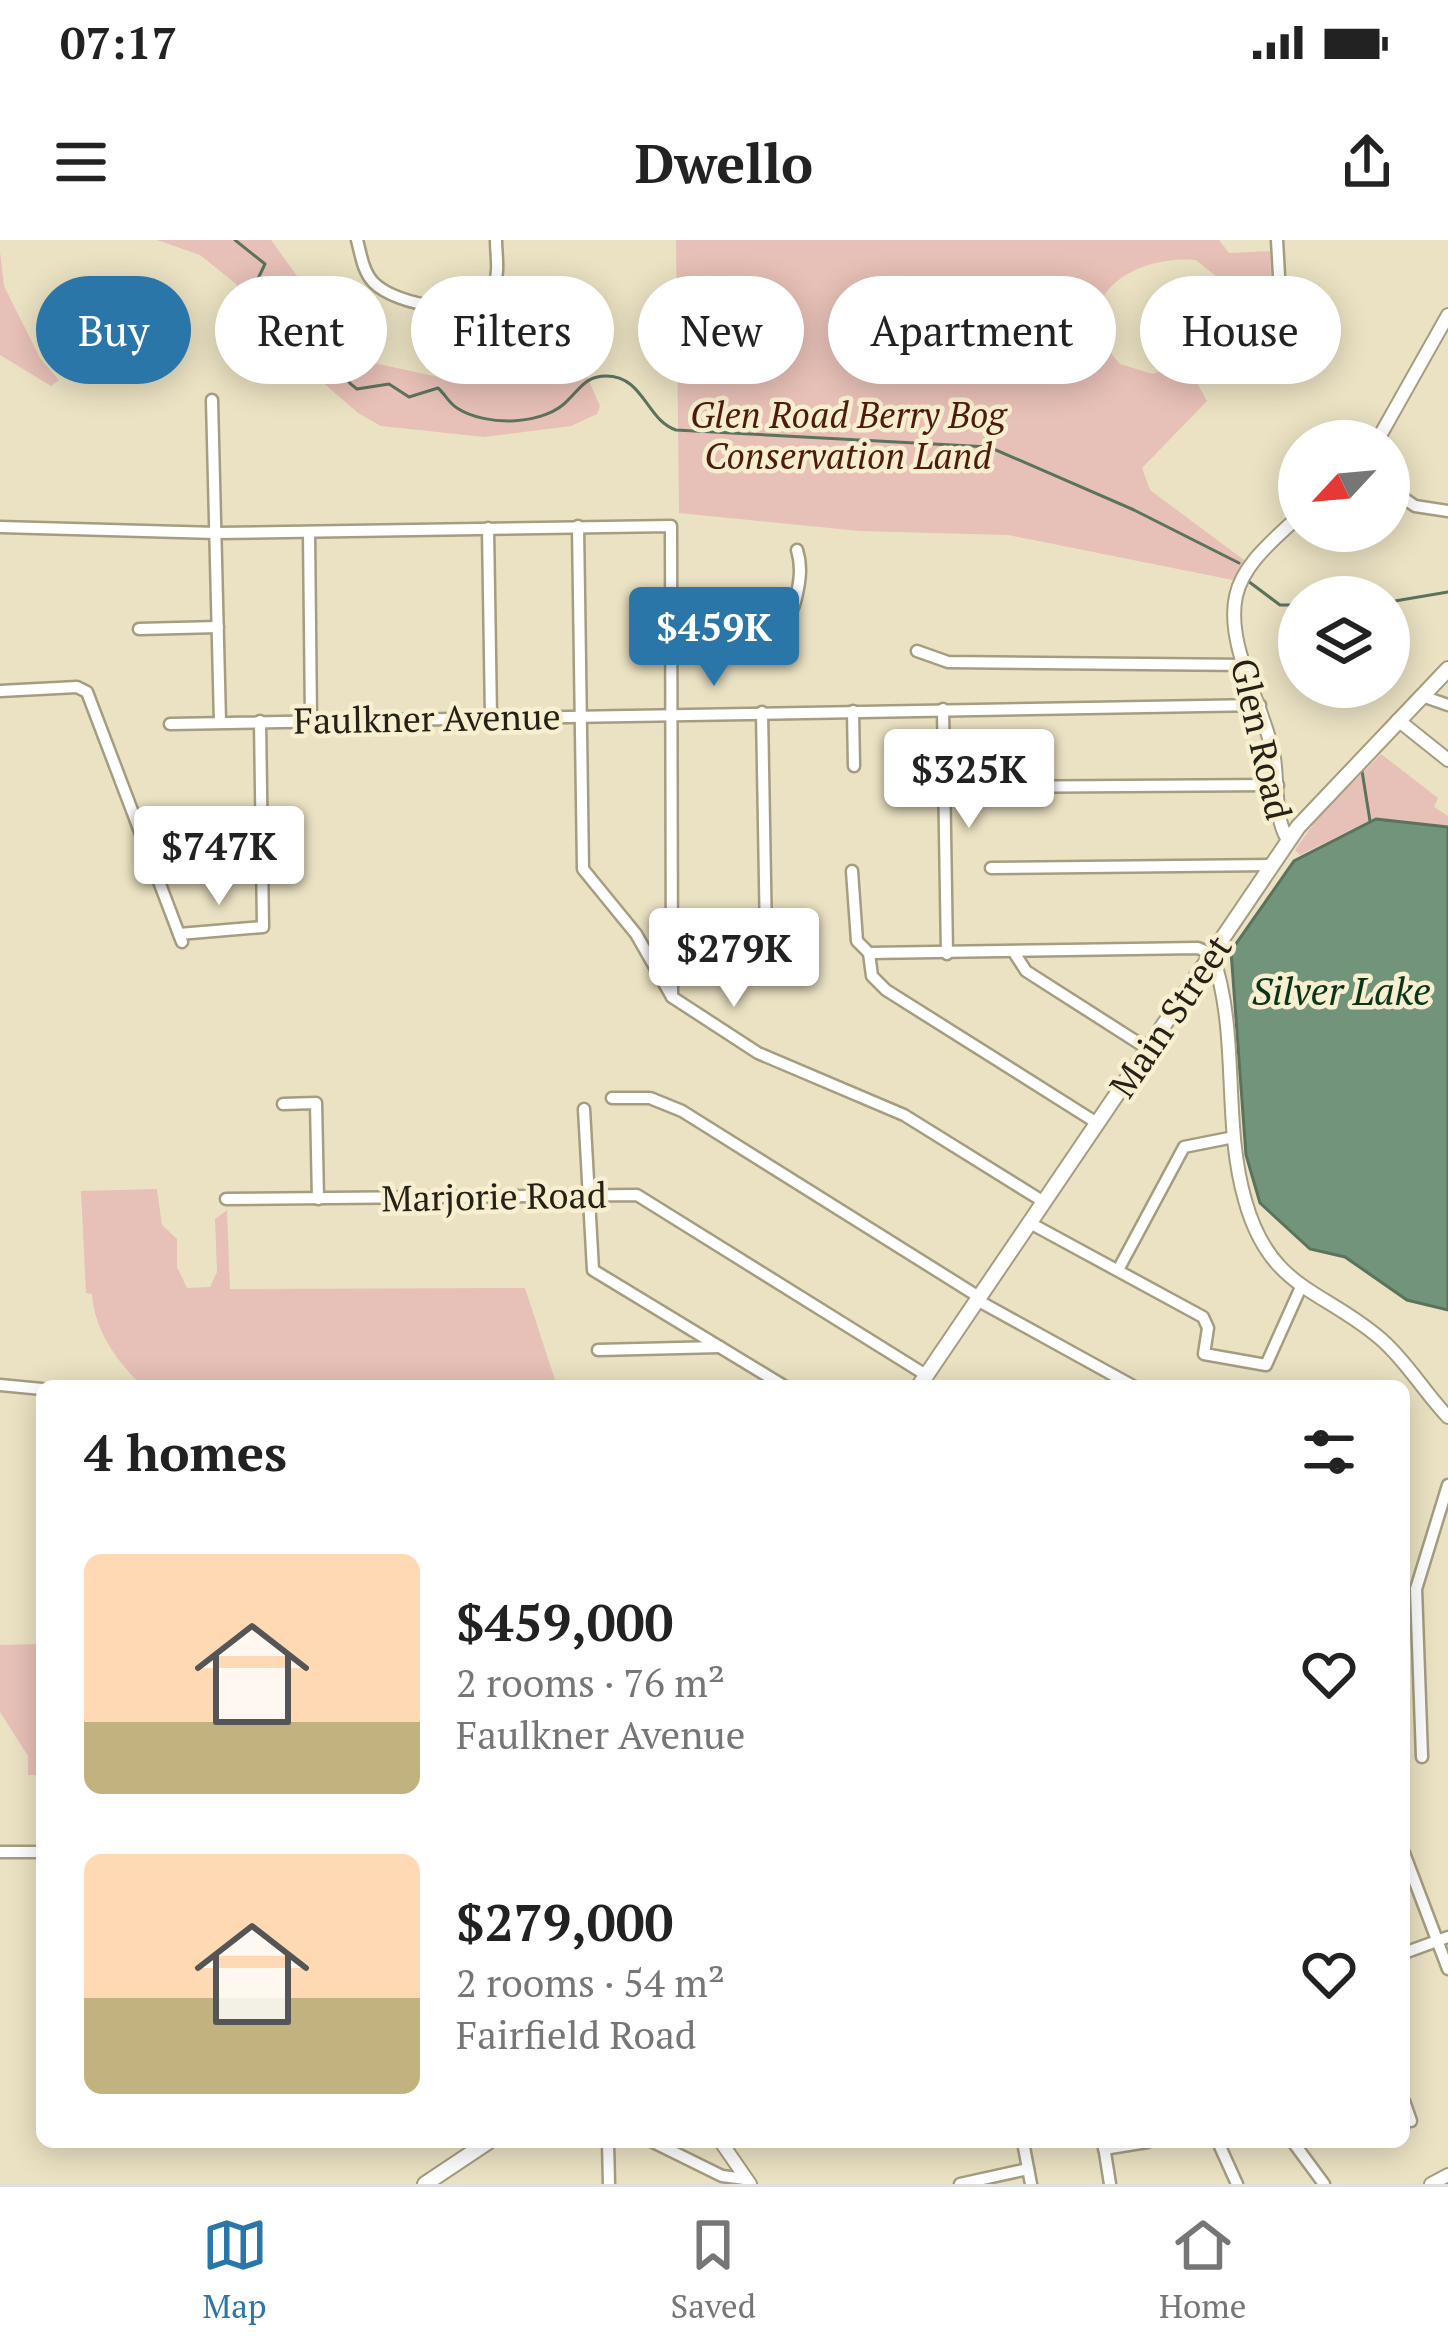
<!DOCTYPE html>
<meta charset="utf-8">
<style>
body{margin:0;font-family:"PT Serif",serif;background:#f6f6f6;color:#222;height:100vh;display:flex;flex-direction:column;font-size:45px;white-space:nowrap}
*{box-sizing:border-box;margin:0}
p{font-size:39px;color:#767676}
.icon{flex:none;width:66px;height:66px;fill:none;stroke:currentColor;stroke-width:2;stroke-linecap:round;stroke-linejoin:round}
.map{position:relative;flex:1;overflow:hidden}
.details{position:absolute;left:36px;top:1140px;width:1374px;height:768px;display:flex;flex-direction:column;background:#fff;border-radius:18px;box-shadow:0 6px 30px #0003}
.details>*{flex:none}
.hud{position:absolute;left:36px;top:36px;width:1377px;height:108px;display:flex;gap:24px}
.needle{width:78px;rotate:244deg}
.buttons{position:absolute;left:1278px;top:180px;display:grid;gap:24px}
.buttons a{display:grid;place-items:center;width:132px;height:132px;border-radius:50%;background:#fff;box-shadow:0 6px 30px #0003;font-size:60px}
.price{position:absolute;translate:-50% -102px;padding:0 27px;border-radius:12px;background:#fff;color:#222;font-size:39px;line-height:78px;filter:drop-shadow(0 3px 6px #0008)}
.price::after{content:'';position:absolute;left:50%;top:72px;width:36px;height:27px;margin-left:-18px;background:inherit;clip-path:polygon(0 0,100% 0,50% 100%)}
.price.current{background:#2b76a9;color:#fff}
ul{padding:0;list-style:none}
li{display:flex;align-items:center;gap:36px;height:300px;padding:0 48px}
li span{display:grid;place-items:center;flex:none;width:336px;height:240px;border-radius:18px;color:#555}
li>.icon{margin-inline-start:auto}
span .icon{width:144px;height:144px;fill:#fffc;stroke-width:1}
li b{font-size:51px}
h2{display:flex;justify-content:space-between;align-items:center;height:144px;padding:0 48px;font-size:51px}
.tag{padding:0 42px;border-radius:54px;background:#fff;box-shadow:0 6px 30px #0003;font-size:42px;line-height:108px}
.tag.current{background:#2b76a9;color:#fff}
.status{display:flex;justify-content:space-between;align-items:center;height:84px;padding:0 60px;background:#fff;direction:ltr}
.status svg{height:33px;fill:currentColor}
header{display:flex;justify-content:space-between;align-items:center;height:156px;padding:0 48px;background:#fff;font-size:54px;font-weight:600}
.tabs{display:flex;justify-content:space-around;align-items:center;height:168px;border-top:3px solid #e0e0e0;background:#fff;font-size:33px;color:#767676}
.tabs a{display:grid;justify-items:center;gap:6px}
.tabs .current{color:#2b76a9}
.map>svg:first-child{display:block}
.green{fill:#e7c0b7}
.water{fill:#72947b;stroke:#5b725d;stroke-width:3}
.lines{fill:none;stroke-linecap:round;stroke-linejoin:round}
.stream{stroke:#5b725d;stroke-width:3}
.minor-casing{stroke:#a59d80;stroke-width:15}
.tertiary-casing{stroke:#a59d80;stroke-width:16}
.secondary-casing{stroke:#a59d80;stroke-width:18}
.minor{stroke:#fff;stroke-width:10}
.tertiary{stroke:#fff;stroke-width:12}
.secondary{stroke:#fff;stroke-width:14}
.labels{text-anchor:middle;dominant-baseline:central;stroke-width:9;stroke-linejoin:round;paint-order:stroke}
.park-label{font-size:36px;font-style:italic;fill:#4f1a0f;stroke:#f8efd0}
.street-label{font-size:36px;fill:#252116;stroke:#f8efd0}
.water-label{font-size:39px;font-style:italic;fill:#08341a;stroke:#f8efd0}
</style>
<div class="status"><b>07:17</b><svg viewBox="0 0 49 12"><path d="M0 12V9h3v3zM5 12V6h3v6zM10 12V3h3v9zM15 12V0h3v12zM26 1h20v11H26zM47 4h2v5h-2z"/></svg></div>
<header><svg class="icon" aria-label="menu" viewBox="0 0 24 24"><path d="M4 6h16M4 12h16M4 18h16"/></svg>Dwello<svg class="icon" aria-label="share" viewBox="0 0 24 24"><path d="M12 15V3M7 8l5-5 5 5M5 13v7h14v-7"/></svg></header>
<div class="map">
<svg width="1448" height="1944" viewBox="0 0 1448 1944">
<rect width="100%" height="100%" fill="#ebe2c3"/>
<g class="green">
<polygon points="157,0 271,0 340,95 369,122 443,138 516,117 556,98 582,125 600,166 597,174 571,186 484,197 381,186 358,173 269,96 236,44 200,15"/>
<path d="M676 0H1219L1229 13 1270 11 1271 43 1239 55 1196 20C1131 15 1062 60 1120 124L1153 134 1185 121 1207 161 1142 228 1150 250 1244 320 1233 340 1008 295 860 291 679 273Z"/>
<polygon points="0,12 4,46 40,118 59,140 51,146 0,115"/>
<polygon points="1381,514 1438,558 1434,567 1448,576 1448,586 1375,578 1300,615 1295,610 1317,579"/>
<path d="M157 949 162 985 177 999V1027L187 1048 210 1047 217 1032 215 979 227 970 230 1049 525 1048 557 1146 608 1141 609 1146H143C117 1123 94 1089 92 1054L86 1053 81 951Z"/>
<polygon points="42,1404 42,1535 28,1535 28,1516 0,1472 0,1405"/>
</g>
<polygon class="water" points="1376,579 1448,587 1448,1070 1407,1060 1345,1017 1310,1009 1260,963 1246,915 1231,711 1294,621"/>
<g class="lines">
<g class="stream">
<path d="M235 0 265 24 255 45 262 60C279 72 318 92 330 110 340 125 341 138 357 149L389 144 409 157 438 148C445 154 449 163 457 168 486 187 546 186 569 159 581 147 587 136 606 136 644 136 646 180 676 190L989 207 1134 270 1239 323"/>
<polyline points="1248,341 1280,365 1299,365"/>
<polyline points="1389,362 1448,352"/>
<polyline points="1362,531 1370,581"/>
</g>
<g class="minor-casing">
<g id="minor">
<path d="M357 0C361 15 363 32 374 43 396 65 476 81 493 47 500 33 496 15 496 0"/>
<polyline points="1277,0 1279,36"/>
<polyline points="212,160 220,482"/>
<polyline points="1389,248 1415,266 1448,271"/>
<polyline points="578,286 583,629 636,694 672,757 758,813 904,875 1044,962"/>
<polyline points="0,287 217,293 671,286 672,757"/>
<polyline points="488,288 491,478"/>
<polyline points="309,292 311,481"/>
<polyline points="139,389 218,387"/>
<path d="M672 404C717 403 783 414 796 358 800 341 802 326 797 310"/>
<polyline points="917,411 948,422 1247,425"/>
<polyline points="0,451 77,447 87,452 182,702"/>
<polyline points="1422,456 1448,465"/>
<polyline points="943,469 947,714"/>
<polyline points="853,471 854,526"/>
<polyline points="762,472 766,697"/>
<polyline points="170,484 1260,465"/>
<polyline points="994,547 1278,545"/>
<polyline points="136,580 261,582"/>
<polyline points="991,628 1272,625"/>
<polyline points="852,631 857,701 869,713 1198,708 1212,714"/>
<polyline points="179,694 263,687 260,481"/>
<polyline points="869,713 872,736 886,750 1097,883"/>
<polyline points="1015,714 1026,731 1148,809"/>
<polyline points="612,858 650,858 682,871 979,1057"/>
<polyline points="283,864 316,863 318,959"/>
<polyline points="584,869 593,1030 784,1146"/>
<polyline points="226,959 637,955 926,1135"/>
<polyline points="1030,983 1203,1077 1208,1088 1204,1114 1266,1125 1301,1047"/>
<polyline points="1118,1030 1184,907 1234,897"/>
<polyline points="977,1060 1133,1146"/>
<polyline points="598,1110 720,1107"/>
<polyline points="0,1145 42,1149"/>
<polyline points="1422,1517 1416,1349 1448,1245"/>
<polyline points="0,1612 42,1612"/>
<polyline points="1404,1613 1448,1729"/>
<polyline points="1404,1713 1448,1697"/>
<polyline points="1404,1861 1411,1881"/>
<polyline points="608,1902 609,1944"/>
<polyline points="653,1902 722,1936 745,1939"/>
<polyline points="1023,1902 1031,1944"/>
<polyline points="1218,1902 1237,1944"/>
<polyline points="1293,1902 1324,1944"/>
<polyline points="1104,1906 1110,1944"/>
<polyline points="1104,1909 1147,1902"/>
<polyline points="960,1944 1028,1929"/>
</g>
</g>
<g class="tertiary-casing">
<g id="tertiary">
<polyline points="1377,201 1448,75"/>
<polyline points="1398,480 1448,520"/>
<path d="M1288 600C1274 578 1278 545 1274 518 1265 467 1225 407 1236 356 1243 323 1276 298 1299 276"/>
<path d="M1212 714C1240 793 1222 881 1245 960 1270 1051 1324 1049 1382 1100 1407 1122 1425 1153 1448 1177"/>
<polyline points="721,1902 750,1944"/>
<polyline points="1431,1944 1448,1935"/>
</g>
</g>
<g class="secondary-casing">
<g id="secondary">
<polyline points="919,1146 1298,587 1448,429"/>
<polyline points="425,1944 488,1902"/>
</g>
</g>
<use href="#minor" class="minor"/>
<use href="#tertiary" class="tertiary"/>
<use href="#secondary" class="secondary"/>
</g>
<g class="labels">
<g class="park-label">
<text x="848" y="174">Glen Road Berry Bog<tspan x="848" dy="41">Conservation Land</tspan></text>
</g>
<g class="street-label">
<text transform="translate(427 478) rotate(-1)">Faulkner Avenue</text>
<text transform="translate(1262 499) rotate(77)">Glen Road</text>
<text transform="translate(1170 776) rotate(-56)">Main Street</text>
<text transform="translate(494 956) rotate(-1)">Marjorie Road</text>
</g>
<g class="water-label">
<text x="1341" y="750">Silver Lake</text>
</g>
</g>
</svg>
<div class="buttons">
<a><svg class="needle" viewBox="-14 -14 28 28"><path d="M0-13l5 13h-10z" fill="#e53935"/><path d="M0 13l5-13h-10z" fill="#767676"/></svg></a>
<a><svg class="icon" aria-label="layers" viewBox="0 0 24 24"><path d="M12 4l9 5-9 5-9-5zM3 14l9 5 9-5"/></svg></a>
</div>
<b class="price current" style="left:714px;top:449px">$459K</b>
<b class="price" style="left:969px;top:591px">$325K</b>
<b class="price" style="left:219px;top:668px">$747K</b>
<b class="price" style="left:734px;top:770px">$279K</b>
<div class="hud">
<a class="tag current">Buy</a>
<a class="tag">Rent</a>
<a class="tag">Filters</a>
<a class="tag">New</a>
<a class="tag">Apartment</a>
<a class="tag">House</a>
</div>
<section class="details">
<h2>4 homes<svg class="icon" aria-label="filters" viewBox="0 0 24 24"><path d="M4 7h16M4 17h16"/><circle cx="9" cy="7" r="2"/><circle cx="15" cy="17" r="2"/></svg></h2>
<ul>
<li><span style="background:linear-gradient(#ffd9b3 70%,#c2b280 0)"><svg class="icon" aria-label="home" viewBox="0 0 24 24"><path d="M3 11l9-7 9 7M6 9v11h12V9"/></svg></span><div><b>$459,000</b><p>2 rooms · 76 m²</p><p>Faulkner Avenue</p></div><svg class="icon" aria-label="heart" viewBox="0 0 24 24"><path d="M12 20l-8-8c-3-5 5-10 8-4 3-6 11-1 8 4z"/></svg></li>
<li><span style="background:linear-gradient(#ffd9b3 60%,#c2b280 0)"><svg class="icon" aria-label="home" viewBox="0 0 24 24"><path d="M3 11l9-7 9 7M6 9v11h12V9"/></svg></span><div><b>$279,000</b><p>2 rooms · 54 m²</p><p>Fairfield Road</p></div><svg class="icon" aria-label="heart" viewBox="0 0 24 24"><path d="M12 20l-8-8c-3-5 5-10 8-4 3-6 11-1 8 4z"/></svg></li>
</ul>
</section>
</div>
<nav class="tabs">
<a class="current"><svg class="icon" aria-label="map" viewBox="0 0 24 24"><path d="M3 6l6-2 6 2 6-2v14l-6 2-6-2-6 2zM9 4v14M15 6v14"/></svg>Map</a>
<a><svg class="icon" aria-label="saved" viewBox="0 0 24 24"><path d="M7 4h10v16l-5-4-5 4z"/></svg>Saved</a>
<a><svg class="icon" aria-label="home" viewBox="0 0 24 24"><path d="M3 11l9-7 9 7M6 9v11h12V9"/></svg>Home</a>
</nav>
